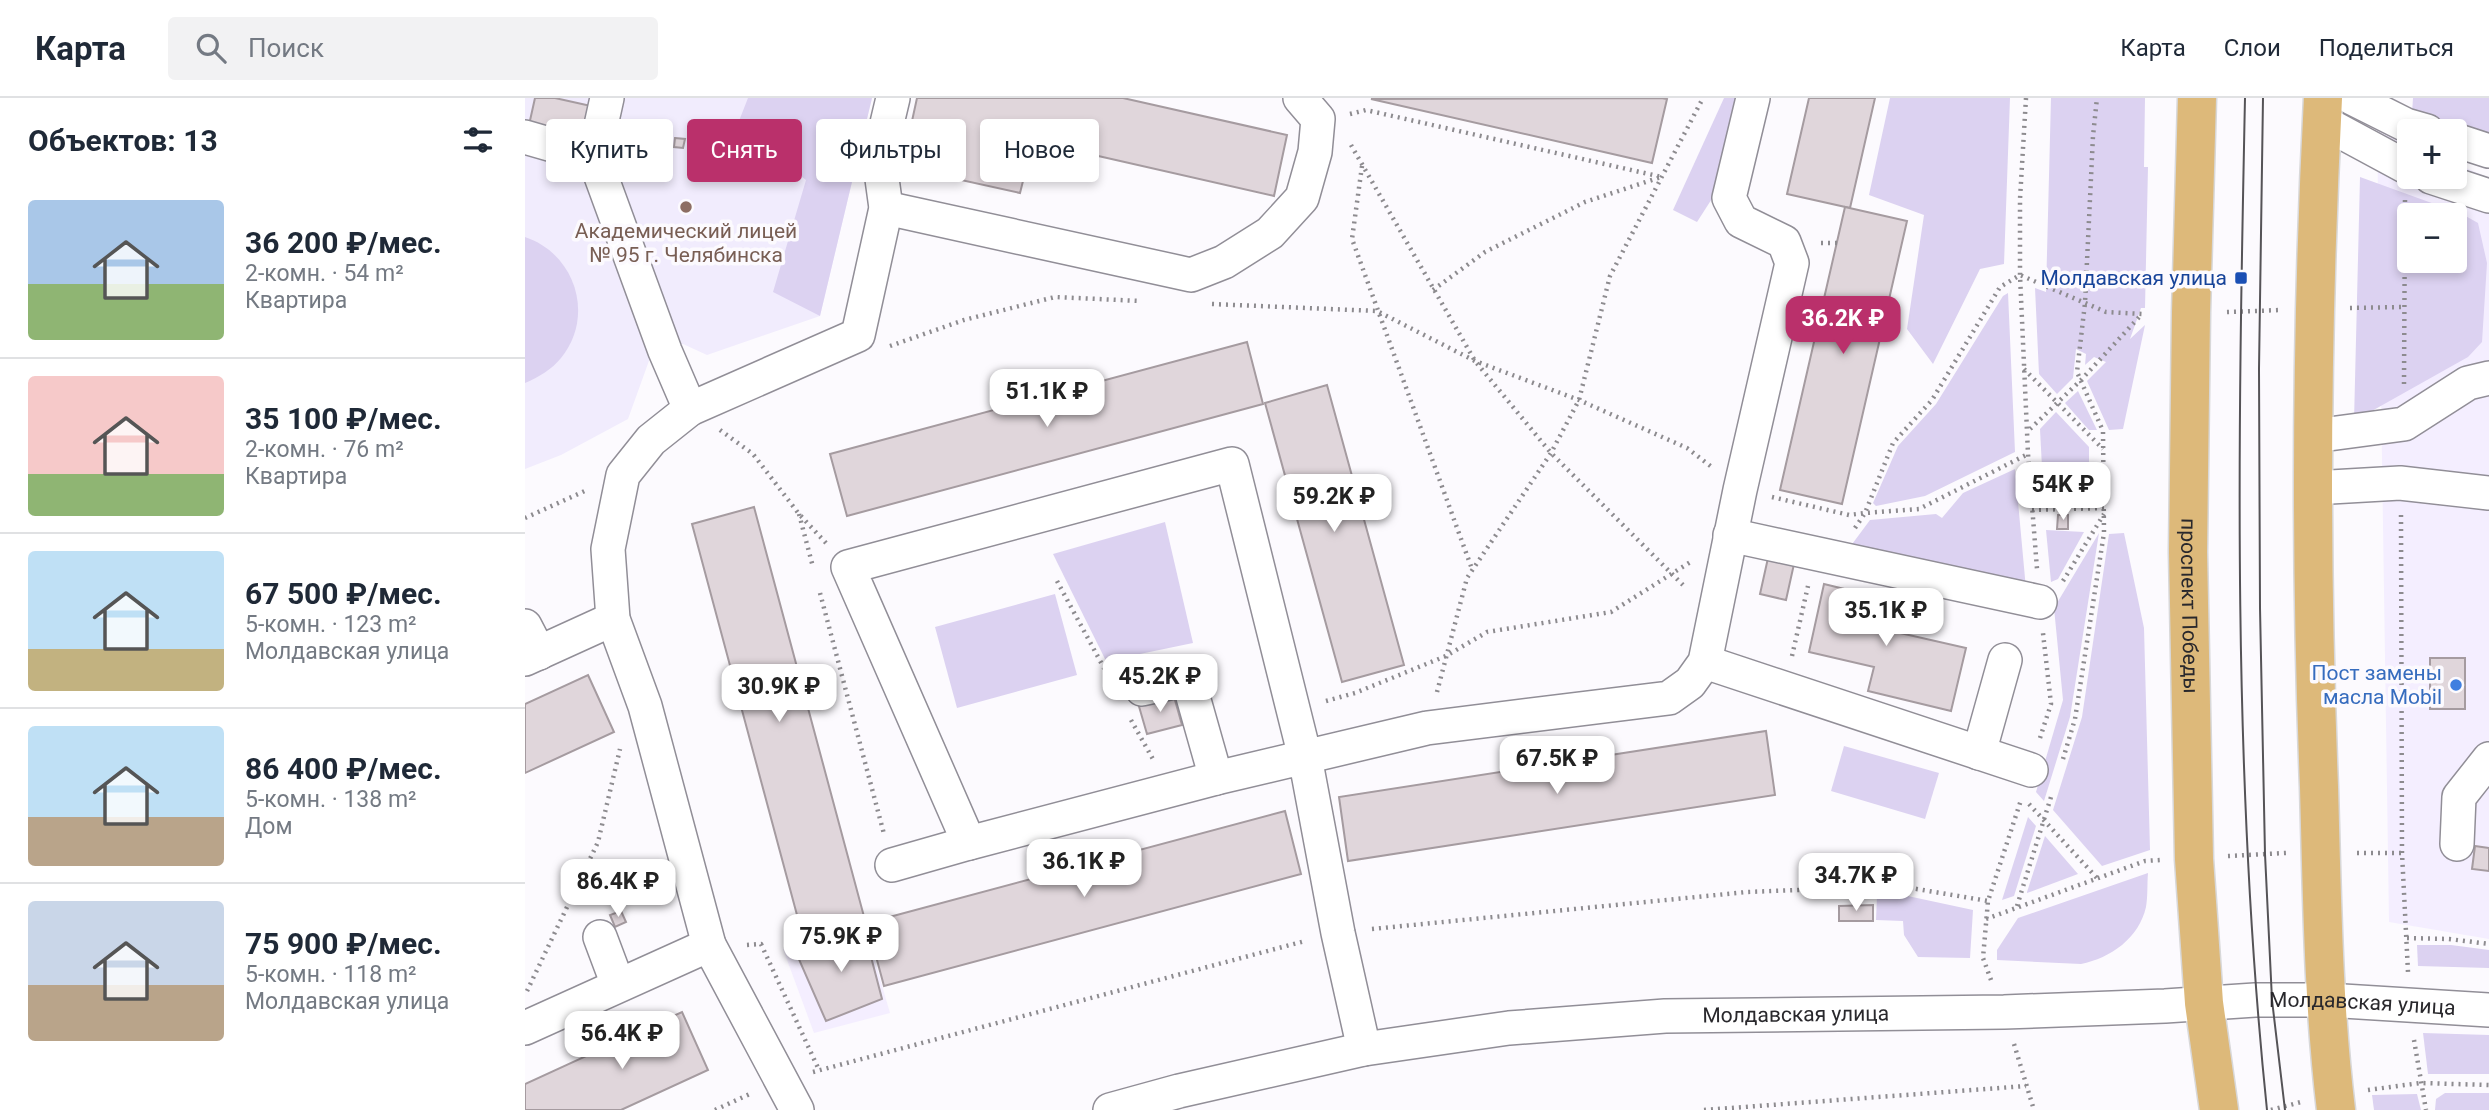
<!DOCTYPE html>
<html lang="ru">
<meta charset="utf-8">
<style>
body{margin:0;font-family:Roboto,sans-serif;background:#f2f2f3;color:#1f2937;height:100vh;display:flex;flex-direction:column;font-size:26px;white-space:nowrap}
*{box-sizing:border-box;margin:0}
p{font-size:23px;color:#747a83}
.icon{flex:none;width:38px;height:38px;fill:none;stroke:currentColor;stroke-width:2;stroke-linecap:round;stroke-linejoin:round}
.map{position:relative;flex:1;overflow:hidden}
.details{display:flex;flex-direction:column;background:#fff;width:525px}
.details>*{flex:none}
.banner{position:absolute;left:21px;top:21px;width:665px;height:63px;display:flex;gap:14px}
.fabs{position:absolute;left:1872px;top:21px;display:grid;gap:14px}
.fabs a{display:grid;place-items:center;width:70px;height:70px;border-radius:7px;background:#fff;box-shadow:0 4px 10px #0003;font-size:35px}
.price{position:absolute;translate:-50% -60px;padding:0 16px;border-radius:14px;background:#fff;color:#222;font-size:23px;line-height:46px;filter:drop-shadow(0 2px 4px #0008)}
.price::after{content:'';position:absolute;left:50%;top:42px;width:21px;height:16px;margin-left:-10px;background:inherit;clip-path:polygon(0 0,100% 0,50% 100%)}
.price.active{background:#ba306b;color:#fff}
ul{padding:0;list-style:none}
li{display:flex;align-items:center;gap:21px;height:175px;padding:0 28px}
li+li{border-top:2px solid #e0e1e3}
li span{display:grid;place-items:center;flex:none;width:196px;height:140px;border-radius:7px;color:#555}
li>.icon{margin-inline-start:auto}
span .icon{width:84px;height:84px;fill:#fffc;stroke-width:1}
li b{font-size:30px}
h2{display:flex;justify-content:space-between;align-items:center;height:84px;padding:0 28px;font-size:30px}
.pill{padding:0 24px;border-radius:7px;background:#fff;box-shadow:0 4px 10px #0003;font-size:24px;line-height:63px}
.pill.active{background:#ba306b;color:#fff}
header{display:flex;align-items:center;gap:42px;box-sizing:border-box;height:98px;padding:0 35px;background:#fff;border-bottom:2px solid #e0e1e3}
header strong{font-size:33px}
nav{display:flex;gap:38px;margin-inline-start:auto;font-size:24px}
.search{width:490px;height:63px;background:#f2f2f3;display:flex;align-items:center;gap:18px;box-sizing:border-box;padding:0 24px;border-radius:7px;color:#747a83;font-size:26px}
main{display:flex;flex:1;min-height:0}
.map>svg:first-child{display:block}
.commercial{fill:#f4eeff;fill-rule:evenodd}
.built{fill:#f1ecfd}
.green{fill:#dcd2f1;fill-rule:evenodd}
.building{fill:#e0d6db;stroke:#a59ba0;stroke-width:2}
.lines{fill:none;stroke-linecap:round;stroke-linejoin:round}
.minor-casing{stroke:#918e97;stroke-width:36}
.major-casing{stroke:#d8d8d9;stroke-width:41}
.path{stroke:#8d8b8f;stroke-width:4.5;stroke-dasharray:2 5;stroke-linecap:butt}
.minor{stroke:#fff;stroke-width:33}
.major{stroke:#ddb97a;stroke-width:38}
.tram{stroke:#555357;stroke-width:2}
.education-dot{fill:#8d6e63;stroke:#fcfafe;stroke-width:2.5}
.transit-dot{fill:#1a4fb4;stroke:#fcfafe;stroke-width:2.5}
.shop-dot{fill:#3f7fe0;stroke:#fcfafe;stroke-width:2.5}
.labels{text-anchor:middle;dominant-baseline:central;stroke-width:7;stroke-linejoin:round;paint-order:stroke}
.education-label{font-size:21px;fill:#785e54;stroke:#fcfafe}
.transit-label{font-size:21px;fill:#164399;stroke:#fcfafe;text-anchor:end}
.street-label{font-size:21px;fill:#29282c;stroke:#fcfafe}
.shop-label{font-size:21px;fill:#366cbe;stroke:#fcfafe;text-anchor:end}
</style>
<header>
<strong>Карта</strong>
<div class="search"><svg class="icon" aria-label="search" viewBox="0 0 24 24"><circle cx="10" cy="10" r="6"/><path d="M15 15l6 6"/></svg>Поиск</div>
<nav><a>Карта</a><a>Слои</a><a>Поделиться</a></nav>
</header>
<main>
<section class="details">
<h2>Объектов: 13<svg class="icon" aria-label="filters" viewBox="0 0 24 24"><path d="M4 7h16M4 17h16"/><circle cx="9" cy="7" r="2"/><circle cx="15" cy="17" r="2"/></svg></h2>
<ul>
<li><span style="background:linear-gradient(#a9c7e8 60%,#8fb573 0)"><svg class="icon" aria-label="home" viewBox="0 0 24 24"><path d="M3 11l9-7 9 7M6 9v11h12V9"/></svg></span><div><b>36 200 ₽/мес.</b><p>2-комн. · 54 m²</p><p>Квартира</p></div></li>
<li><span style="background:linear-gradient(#f6c9c9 70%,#8fb573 0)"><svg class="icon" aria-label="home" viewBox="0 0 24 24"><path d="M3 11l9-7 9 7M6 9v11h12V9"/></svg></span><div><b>35 100 ₽/мес.</b><p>2-комн. · 76 m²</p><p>Квартира</p></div></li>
<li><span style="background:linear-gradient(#bfe0f5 70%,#c2b280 0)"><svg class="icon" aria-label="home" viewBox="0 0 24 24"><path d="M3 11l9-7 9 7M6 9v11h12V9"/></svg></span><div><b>67 500 ₽/мес.</b><p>5-комн. · 123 m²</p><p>Молдавская улица</p></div></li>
<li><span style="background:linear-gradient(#bfe0f5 65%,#b9a48a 0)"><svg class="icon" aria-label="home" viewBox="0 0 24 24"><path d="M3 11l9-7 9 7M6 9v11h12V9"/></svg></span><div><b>86 400 ₽/мес.</b><p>5-комн. · 138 m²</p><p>Дом</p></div></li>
<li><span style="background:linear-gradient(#c9d6e8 60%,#b9a48a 0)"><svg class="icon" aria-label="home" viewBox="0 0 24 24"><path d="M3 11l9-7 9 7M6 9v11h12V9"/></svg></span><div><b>75 900 ₽/мес.</b><p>5-комн. · 118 m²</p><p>Молдавская улица</p></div></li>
</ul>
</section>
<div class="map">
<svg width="1964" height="1012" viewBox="0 0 1964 1012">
<rect width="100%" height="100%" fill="#fcfafe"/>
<g class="commercial">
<path d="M1852 30 1885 44V79H1930V65L1964 80V841L1864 824ZM1885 117H1930V163H1885Z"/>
<polygon points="340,829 365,915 289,935 258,851"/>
</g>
<polygon class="built" points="0,0 347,0 295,218 182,257 158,246 125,260 103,321 36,357 0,371"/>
<g class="green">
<polygon points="223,0 347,0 295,218 248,194 281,82 212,28"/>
<polygon points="1199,0 1241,0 1235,26 1172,124 1148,112"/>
<polygon points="1365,0 1485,0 1479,166 1455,171 1408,266 1382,231 1399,117 1344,97"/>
<polygon points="1526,0 1620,0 1619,69 1623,69 1620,210 1616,210 1605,241 1620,227 1598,331 1584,332 1562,283 1581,264 1569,259 1560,267 1561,256 1551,251 1548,280 1532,296 1514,276 1510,190 1521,194"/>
<polygon points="1888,0 1964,0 1964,41 1887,15"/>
<path d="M1835 79 1937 116 1953 125 1962 165 1957 244 1943 259 1829 323ZM1885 117H1930V163H1885Z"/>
<path d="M0 139C51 156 70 219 36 260 26 272 14 279 0 285Z"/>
<polygon points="1483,195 1490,354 1400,398 1351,408 1348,405 1373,348 1411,306 1478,198"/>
<polygon points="1553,293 1572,332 1564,332 1540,305"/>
<polygon points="1531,314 1564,349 1564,407 1519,408 1515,331"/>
<polygon points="1490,371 1501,491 1322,453 1345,422 1411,416 1417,420 1438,395"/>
<polygon points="640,424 668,545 581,563 528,456"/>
<polygon points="1521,432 1559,434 1533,481 1526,484"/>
<polygon points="1574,435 1545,619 1519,703 1511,694 1538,602 1529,510"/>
<polygon points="1599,435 1619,530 1625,752 1577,768 1528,712 1557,619 1584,436"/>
<polygon points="530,496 552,577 432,610 410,529"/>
<polygon points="1319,648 1414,675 1400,721 1306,693"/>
<polygon points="1503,719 1511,728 1489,798 1477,802"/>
<polygon points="1520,738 1553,776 1502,795 1502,794"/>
<path d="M1623 775C1622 786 1623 798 1621 809 1614 840 1586 860 1556 866L1472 862V852L1493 820Z"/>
<polygon points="1378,797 1448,812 1445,860 1393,859 1379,837 1378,823 1351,822 1352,798"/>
<polygon points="1892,847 1926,847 1964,852 1964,870 1893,868"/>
<polygon points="1898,935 1964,937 1964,976 1903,976"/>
<polygon points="1920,995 1964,995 1964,1012 1910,1012 1911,1001"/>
<polygon points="1892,996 1896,1012 1849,1012 1847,997"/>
</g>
<g class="building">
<polygon points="10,0 30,0 66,8 59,39 4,27"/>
<polygon points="392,0 598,0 762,37 749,98 494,40 485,76 499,79 495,95 377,69"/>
<polygon points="1136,0 1142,1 1127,65 846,1"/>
<polygon points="1284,0 1350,0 1325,110 1262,96"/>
<polygon points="150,40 160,41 158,50 149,49"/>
<polygon points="1320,109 1382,123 1317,406 1255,392"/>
<polygon points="722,244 738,306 322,418 305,356"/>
<polygon points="802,287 879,567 817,584 740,305"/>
<polygon points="229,409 341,826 279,843 167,426"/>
<polygon points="1533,417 1543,417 1543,431 1532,431"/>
<polygon points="1243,460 1269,466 1261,502 1235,496"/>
<polygon points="1299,486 1381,506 1375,535 1441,550 1426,613 1343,593 1349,569 1284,554"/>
<rect x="1905" y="560" width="35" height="51"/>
<polygon points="63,577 89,634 0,675 0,606"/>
<polygon points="648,595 657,627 622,636 613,605"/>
<polygon points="1241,633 1250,697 823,763 814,699"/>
<polygon points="760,713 776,776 359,888 342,825"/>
<polygon points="1950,748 1964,750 1964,773 1947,771"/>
<polygon points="1348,807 1348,823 1314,823 1314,808"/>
<polygon points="96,813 101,824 90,829 85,817"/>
<polygon points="339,832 357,901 301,923 269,850"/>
<polygon points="157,914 183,972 96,1012 0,1012 0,986"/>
</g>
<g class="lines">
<g class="minor-casing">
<g id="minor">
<polyline points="82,0 69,59 140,253 165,311"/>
<polyline points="1827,0 1881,27 1902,33"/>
<polyline points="1796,23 1885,71"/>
<polyline points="0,39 69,59"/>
<polyline points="1930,42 1964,53"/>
<polyline points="1906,79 1964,98"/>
<polyline points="361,110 666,177 699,164 745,135 777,100 790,54 793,21 775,0"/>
<polyline points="1789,338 1879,326 1943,285 1964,280"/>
<polyline points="1788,390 1875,385 1964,395"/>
<polyline points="1205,437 1515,504"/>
<polyline points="0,528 14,555"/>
<polyline points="0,561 88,521"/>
<polyline points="1180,564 1506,672"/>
<polyline points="617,591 663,581 691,680"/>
<polyline points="1454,655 1480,562"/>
<polyline points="1932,746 1934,699 1964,661"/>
<polyline points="367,767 444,745"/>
<polyline points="75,839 93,887"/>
<polyline points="0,930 184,847"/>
<polyline points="839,951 813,835 780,659 707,366 323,469 444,745 691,680 902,630 1144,600 1165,585 1180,564 1215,392 1267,165 1259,144 1216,123 1204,100 1228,0"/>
<polyline points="272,1012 184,847 120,608 88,521 83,451 98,377 126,342 165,311 333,237 361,110 354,59 368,0"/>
<path id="s1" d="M585 1012 654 993 839 951 984 930 1140 918 1479 914 1640 908 1730 902H1802L1964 912"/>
</g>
</g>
<g class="major-casing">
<g id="major">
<path id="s2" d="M1672 0 1666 215 1663 454 1669 761 1679 905 1694 1012"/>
<path d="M1798 0C1786 229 1785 460 1794 689 1797 797 1798 905 1811 1012"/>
</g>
</g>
<g class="path">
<polyline points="1501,0 1495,101 1495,177 1503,356 1512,471"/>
<polyline points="825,16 841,12 1137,79"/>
<polyline points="826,47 950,263 1026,355 1160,489"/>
<polyline points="837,68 827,141 947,471"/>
<polyline points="1296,145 1312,145"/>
<polyline points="908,192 960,154 1060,104 1136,79"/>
<polyline points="687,206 852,213 950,263 1054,302 1162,350 1188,370"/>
<polyline points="1825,210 1878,209"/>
<polyline points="1702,214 1756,212"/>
<polyline points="365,248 439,222 530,199 615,203"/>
<polyline points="1499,271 1578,351"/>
<polyline points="1879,286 1880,102"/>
<polyline points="195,332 228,356 274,416 301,445"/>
<polyline points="1247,399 1324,417 1340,415 1368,345 1407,302 1475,189 1495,177 1581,214 1617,216 1556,282 1502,334"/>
<polyline points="1507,412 1580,410"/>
<polyline points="274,416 288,469"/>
<polyline points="1876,417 1877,755 1883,874"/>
<polyline points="0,420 62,392"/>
<polyline points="1330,430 1340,415 1394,411 1503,356"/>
<polyline points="532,483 586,583"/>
<polyline points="1538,483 1579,416"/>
<polyline points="295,495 359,736"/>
<polyline points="1267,558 1283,488"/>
<polyline points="912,594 942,480 1026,355 1054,302 1085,178 1178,0"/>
<polyline points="801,603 830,595 921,558 962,534 1086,514 1167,463"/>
<polyline points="606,622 629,663"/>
<polyline points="1515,640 1526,606 1518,535"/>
<polyline points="1538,661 1550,621 1579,435 1578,333 1552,274 1560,205 1568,38 1572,0"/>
<polyline points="1504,706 1572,780"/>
<polyline points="1832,755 1877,755"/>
<polyline points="1703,758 1761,755"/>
<polyline points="1492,808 1526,699"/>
<polyline points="1461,821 1620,763 1635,762"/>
<polyline points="847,831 1222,794 1374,788 1463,803"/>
<polyline points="1882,840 1924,841 1964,846"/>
<polyline points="222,847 236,846 294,972"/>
<polyline points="1466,882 1458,860 1463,803 1496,702"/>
<polyline points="2,893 73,744 95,651"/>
<polyline points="1889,942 1901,1012"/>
<polyline points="1489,946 1509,1012"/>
<polyline points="288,974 780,843"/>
<polyline points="1843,992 1895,985 1964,987"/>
<polyline points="190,1012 227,995"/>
<polyline points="1179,1012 1501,988"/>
<polyline points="1746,1012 1776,1004"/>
</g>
<use href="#minor" class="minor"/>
<use href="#major" class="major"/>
<g class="tram">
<path d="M1720 0C1713 337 1707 676 1742 1012"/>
<polyline points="1738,0 1734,271 1735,510 1740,756 1747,902 1760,1012"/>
</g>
</g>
<circle class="education-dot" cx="161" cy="109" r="7"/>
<rect class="transit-dot" x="1709" y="173" width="14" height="14" rx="3.5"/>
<circle class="shop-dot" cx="1931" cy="587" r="7"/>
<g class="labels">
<g class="education-label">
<text x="161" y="133">Академический лицей<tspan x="161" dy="24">№ 95 г. Челябинска</tspan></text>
</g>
<g class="transit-label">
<text x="1702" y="180">Молдавская улица</text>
</g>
<g class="street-label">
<text stroke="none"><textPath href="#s2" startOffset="508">проспект Победы</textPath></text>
<text stroke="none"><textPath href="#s1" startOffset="1262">Молдавская улица</textPath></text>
<text stroke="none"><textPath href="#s1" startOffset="695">Молдавская улица</textPath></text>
</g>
<g class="shop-label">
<text x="1917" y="575">Пост замены<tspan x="1917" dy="24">масла Mobil</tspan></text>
</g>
</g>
</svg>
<div class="fabs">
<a>+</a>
<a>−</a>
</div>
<b class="price active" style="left:1318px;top:258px">36.2K ₽</b>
<b class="price" style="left:522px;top:331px">51.1K ₽</b>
<b class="price" style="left:1538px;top:424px">54K ₽</b>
<b class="price" style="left:809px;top:436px">59.2K ₽</b>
<b class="price" style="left:1361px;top:550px">35.1K ₽</b>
<b class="price" style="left:635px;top:616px">45.2K ₽</b>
<b class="price" style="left:254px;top:626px">30.9K ₽</b>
<b class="price" style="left:1032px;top:698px">67.5K ₽</b>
<b class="price" style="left:559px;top:801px">36.1K ₽</b>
<b class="price" style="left:1331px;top:815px">34.7K ₽</b>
<b class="price" style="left:93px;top:821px">86.4K ₽</b>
<b class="price" style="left:316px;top:876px">75.9K ₽</b>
<b class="price" style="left:97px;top:973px">56.4K ₽</b>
<div class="banner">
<a class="pill">Купить</a>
<a class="pill active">Снять</a>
<a class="pill">Фильтры</a>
<a class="pill">Новое</a>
</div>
</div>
</main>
